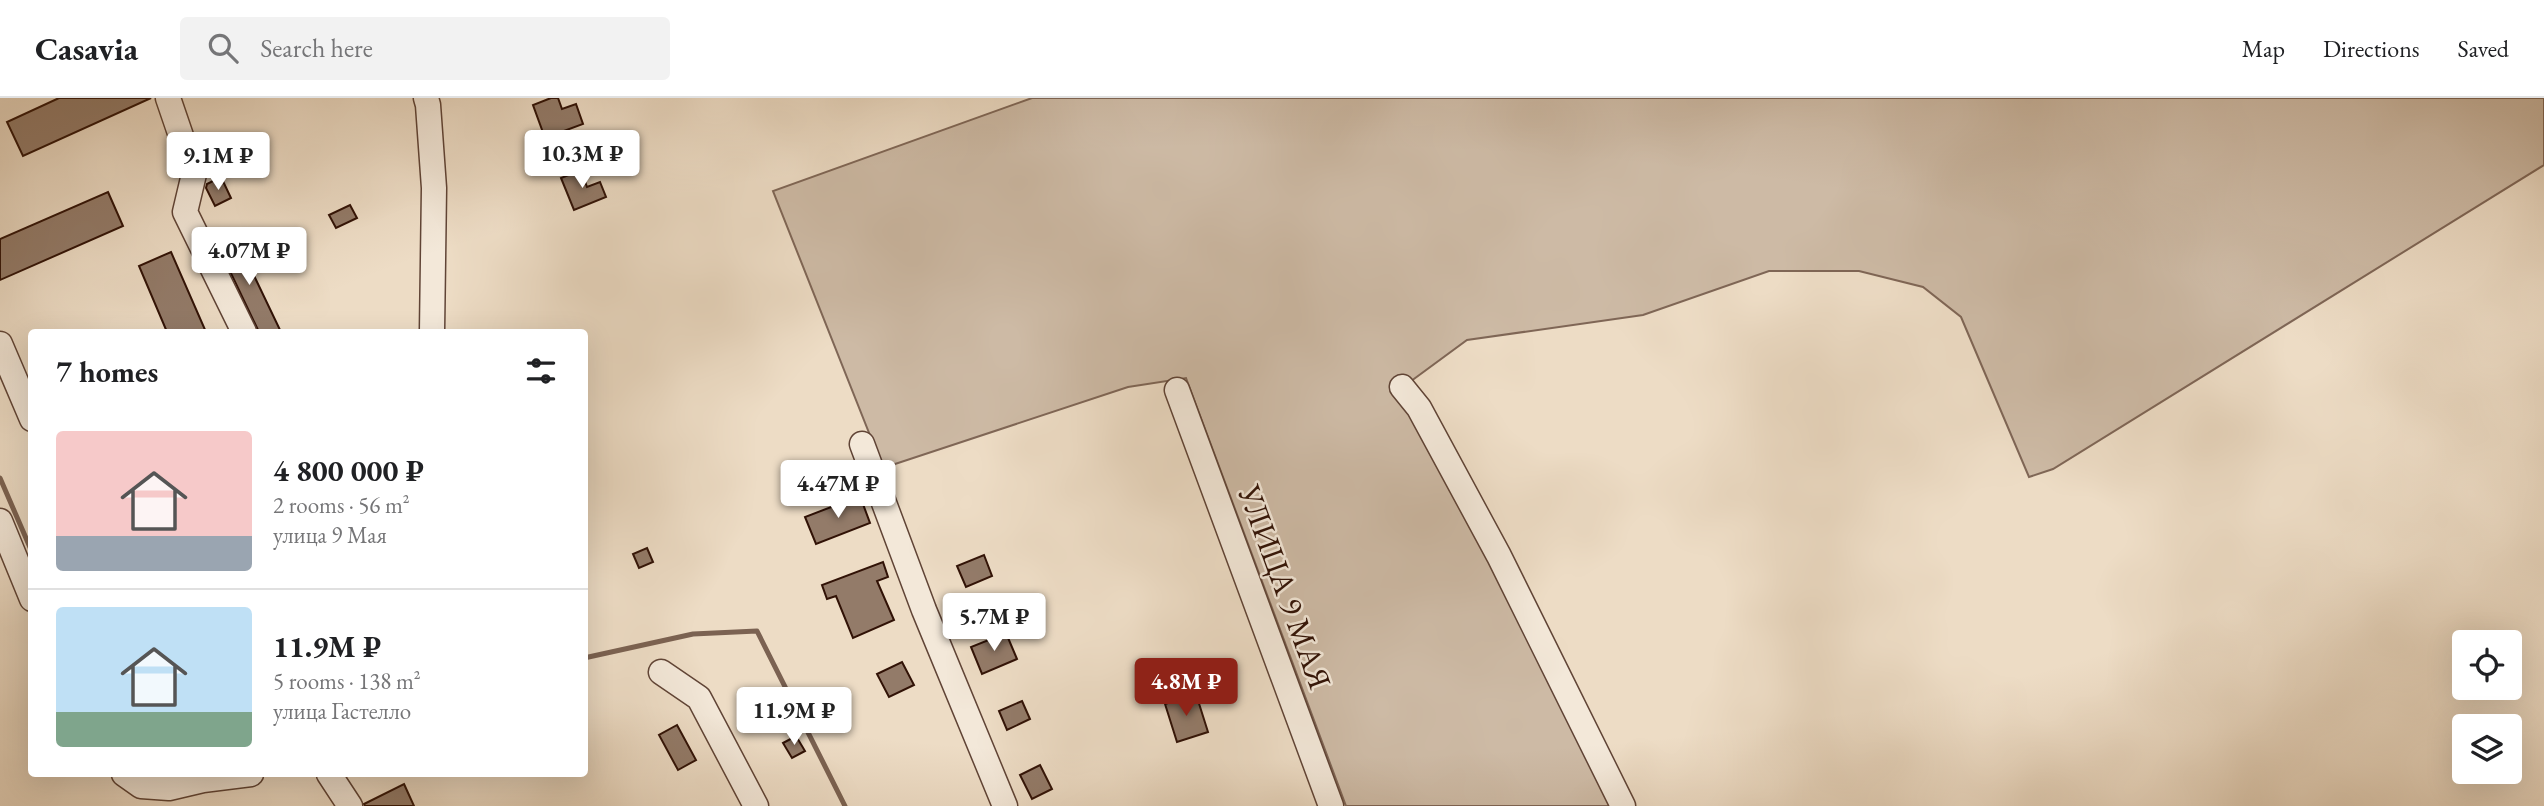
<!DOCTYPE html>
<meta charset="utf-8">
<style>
body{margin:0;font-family:"EB Garamond",serif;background:#f2f2f2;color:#202124;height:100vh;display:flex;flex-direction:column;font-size:26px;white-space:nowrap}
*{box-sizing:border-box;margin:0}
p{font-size:23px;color:#757577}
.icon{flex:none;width:38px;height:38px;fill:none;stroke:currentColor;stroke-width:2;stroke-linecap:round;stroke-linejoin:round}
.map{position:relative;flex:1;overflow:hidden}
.panel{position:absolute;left:28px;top:231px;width:560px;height:448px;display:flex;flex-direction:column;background:#fff;border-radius:7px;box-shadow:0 7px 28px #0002}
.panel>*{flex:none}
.buttons{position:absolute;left:2452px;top:532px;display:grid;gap:14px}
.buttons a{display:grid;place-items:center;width:70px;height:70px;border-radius:7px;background:#fff;box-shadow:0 7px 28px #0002;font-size:35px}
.price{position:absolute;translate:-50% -60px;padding:0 16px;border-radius:7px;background:#fff;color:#222;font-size:23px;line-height:46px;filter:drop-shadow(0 2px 4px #0008)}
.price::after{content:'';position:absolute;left:50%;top:42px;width:21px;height:16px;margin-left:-10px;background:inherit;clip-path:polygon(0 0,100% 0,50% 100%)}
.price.active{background:#8f2418;color:#fff}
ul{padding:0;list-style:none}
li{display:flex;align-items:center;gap:21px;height:175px;padding:0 28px}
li+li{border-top:2px solid #e0e0e0}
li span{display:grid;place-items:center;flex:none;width:196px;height:140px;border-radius:7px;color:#555}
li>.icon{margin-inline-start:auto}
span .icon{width:84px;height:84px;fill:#fffc;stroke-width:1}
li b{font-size:30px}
h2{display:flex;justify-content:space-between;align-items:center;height:84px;padding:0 28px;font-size:30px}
header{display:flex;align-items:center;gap:42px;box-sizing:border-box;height:98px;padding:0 35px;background:#fff;border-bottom:2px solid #e0e0e0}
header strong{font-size:33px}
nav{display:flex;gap:38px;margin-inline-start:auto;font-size:24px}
.search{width:490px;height:63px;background:#f2f2f2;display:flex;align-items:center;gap:18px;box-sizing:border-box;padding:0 24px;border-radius:7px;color:#757577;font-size:26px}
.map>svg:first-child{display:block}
.green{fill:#cdbaa5;stroke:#7f6656;stroke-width:2}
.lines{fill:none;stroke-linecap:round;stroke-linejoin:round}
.stream{stroke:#7b6252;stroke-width:5}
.building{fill:#937b69;stroke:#311206;stroke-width:2}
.minor-casing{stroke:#604436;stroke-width:27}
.minor{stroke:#f3e8d9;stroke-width:24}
.labels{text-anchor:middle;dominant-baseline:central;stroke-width:5;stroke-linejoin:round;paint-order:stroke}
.street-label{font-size:32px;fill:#311206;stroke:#f3e8d9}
</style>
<header>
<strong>Casavia</strong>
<div class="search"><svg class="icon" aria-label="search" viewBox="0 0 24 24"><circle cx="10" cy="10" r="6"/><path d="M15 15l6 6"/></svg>Search here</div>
<nav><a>Map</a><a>Directions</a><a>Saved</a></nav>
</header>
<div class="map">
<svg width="2544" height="708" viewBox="0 0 2544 708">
<rect width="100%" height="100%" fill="#eddcc5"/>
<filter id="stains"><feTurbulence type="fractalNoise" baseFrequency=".00286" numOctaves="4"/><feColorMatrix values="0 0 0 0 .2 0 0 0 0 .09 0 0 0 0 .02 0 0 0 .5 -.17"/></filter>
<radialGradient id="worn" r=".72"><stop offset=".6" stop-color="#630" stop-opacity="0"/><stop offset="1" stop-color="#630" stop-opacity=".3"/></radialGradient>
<polygon class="green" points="1032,0 2544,0 2544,67 2053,371 2029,379 1961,219 1923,189 1859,173 1769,173 1643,217 1467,242 1403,289 1615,708 1346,708 1186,280 1128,289 883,370 773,93"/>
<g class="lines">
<g class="stream">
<polyline points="0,380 32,454"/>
<polyline points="584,560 693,536 757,533 845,708"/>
</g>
</g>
<g class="building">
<polygon points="59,0 151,0 23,58 7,24"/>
<polygon points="551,0 558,0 562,11 576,6 583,26 545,40 533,7"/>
<polygon points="581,72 587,89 600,84 606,99 574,112 561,80"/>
<polygon points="221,79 231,100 215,108 206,90 207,86"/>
<polygon points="108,94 123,128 0,182 0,141"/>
<polygon points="350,107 357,120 336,130 329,117"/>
<polygon points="236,140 281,234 259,234 218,148"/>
<polygon points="171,154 206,234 167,234 139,168"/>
<polygon points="860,398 870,425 816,446 805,419"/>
<polygon points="647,450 653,464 639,470 633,456"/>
<polygon points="984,457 992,478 966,489 957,468"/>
<polygon points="883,464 888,479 877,483 894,522 853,540 836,498 827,501 822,487"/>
<polygon points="1006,535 1017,561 982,576 971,549"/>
<polygon points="902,564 914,587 889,599 877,576"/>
<polygon points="1196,596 1208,634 1177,644 1165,606"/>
<polygon points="1022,603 1030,621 1007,632 999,613"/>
<polygon points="677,627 696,662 678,672 659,637"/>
<polygon points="796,638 805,653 792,660 783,645"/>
<polygon points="1040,667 1052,691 1032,701 1020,677"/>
<polygon points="404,686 414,708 365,708 364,706"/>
</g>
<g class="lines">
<g class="minor-casing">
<g id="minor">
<polyline points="168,0 194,76 185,114 244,234"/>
<polyline points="426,0 428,7 434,90 432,234"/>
<polyline points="0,246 32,321"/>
<polyline points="1402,289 1419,310 1499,458 1623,708"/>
<polyline points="1177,292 1331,708"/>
<polyline points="862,346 924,512 1005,708"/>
<polyline points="0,423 32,501"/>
<polyline points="661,574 699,600 756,708"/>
<polyline points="124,676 141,688 169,690 203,682 251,676"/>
<polyline points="329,676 350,708"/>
</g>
</g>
<use href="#minor" class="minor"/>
</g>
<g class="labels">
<g class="street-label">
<text transform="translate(1285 489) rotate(70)">УЛИЦА 9 МАЯ</text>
</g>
</g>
<rect width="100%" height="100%" filter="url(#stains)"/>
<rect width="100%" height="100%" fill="url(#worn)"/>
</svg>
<div class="buttons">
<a><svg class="icon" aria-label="locate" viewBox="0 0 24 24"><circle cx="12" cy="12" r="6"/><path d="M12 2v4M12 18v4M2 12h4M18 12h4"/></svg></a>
<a><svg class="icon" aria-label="layers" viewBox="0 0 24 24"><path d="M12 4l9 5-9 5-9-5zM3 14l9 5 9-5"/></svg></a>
</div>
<b class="price" style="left:582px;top:92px">10.3M ₽</b>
<b class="price" style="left:218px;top:94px">9.1M ₽</b>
<b class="price" style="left:249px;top:189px">4.07M ₽</b>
<b class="price" style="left:838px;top:422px">4.47M ₽</b>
<b class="price" style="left:994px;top:555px">5.7M ₽</b>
<b class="price active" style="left:1186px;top:620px">4.8M ₽</b>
<b class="price" style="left:794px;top:649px">11.9M ₽</b>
<section class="panel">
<h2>7 homes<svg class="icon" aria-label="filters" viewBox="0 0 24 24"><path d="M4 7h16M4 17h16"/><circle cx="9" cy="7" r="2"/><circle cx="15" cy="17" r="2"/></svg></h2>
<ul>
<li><span style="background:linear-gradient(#f6c9c9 75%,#9aa5b1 0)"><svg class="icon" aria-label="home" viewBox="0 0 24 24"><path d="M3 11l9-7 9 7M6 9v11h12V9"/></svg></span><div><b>4 800 000 ₽</b><p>2 rooms · 56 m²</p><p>улица 9 Мая</p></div></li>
<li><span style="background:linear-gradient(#bfe0f5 75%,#7fa58c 0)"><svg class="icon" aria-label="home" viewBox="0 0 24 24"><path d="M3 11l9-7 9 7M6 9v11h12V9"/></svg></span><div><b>11.9M ₽</b><p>5 rooms · 138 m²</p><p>улица Гастелло</p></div></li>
</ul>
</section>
</div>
